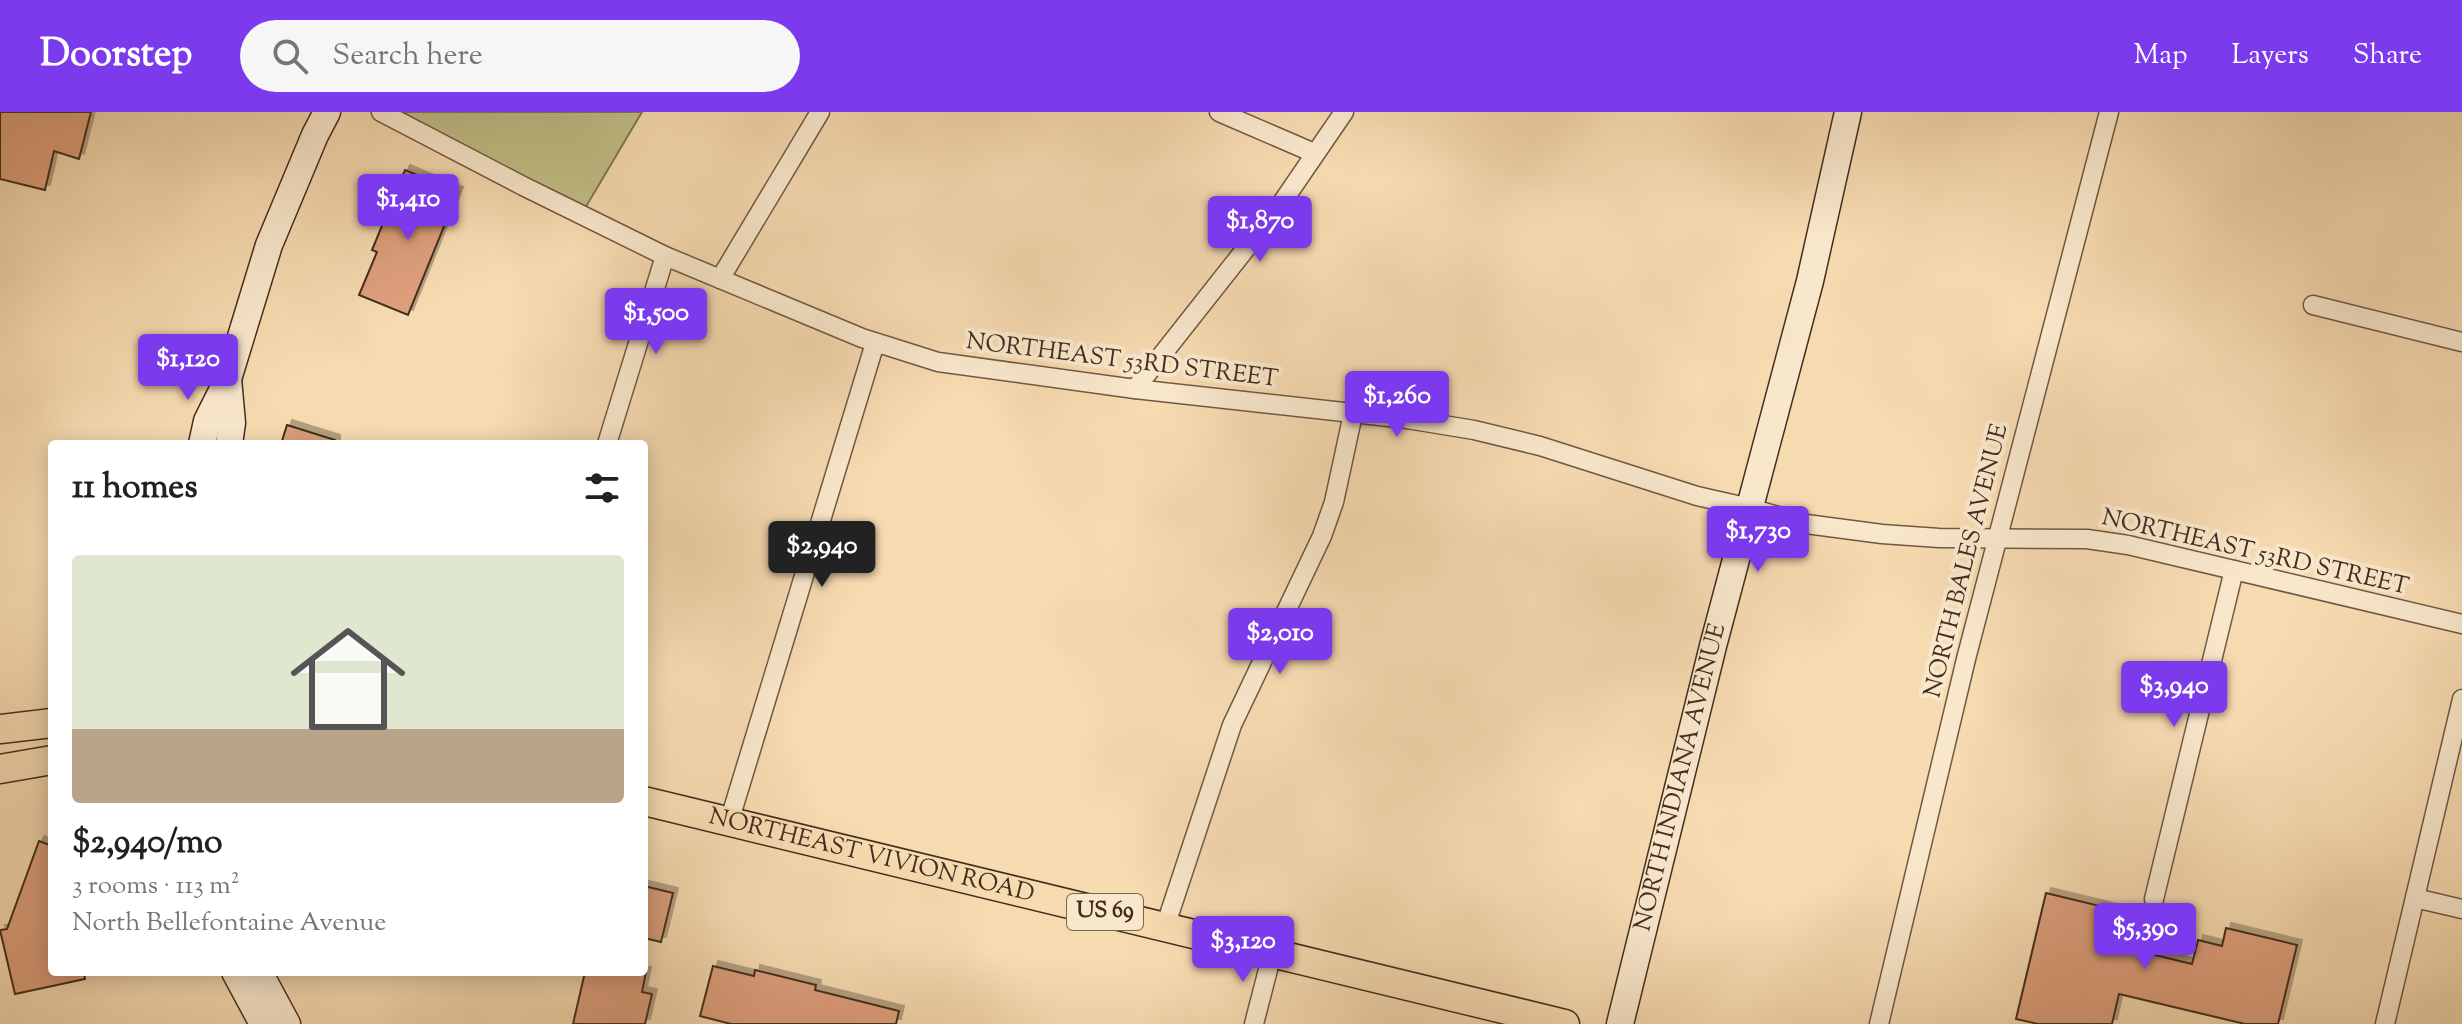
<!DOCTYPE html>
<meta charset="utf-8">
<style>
body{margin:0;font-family:"Sorts Mill Goudy",serif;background:#f6f6f6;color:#202124;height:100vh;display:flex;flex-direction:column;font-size:30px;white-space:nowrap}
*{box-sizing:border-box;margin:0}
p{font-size:26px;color:#757577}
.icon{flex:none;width:44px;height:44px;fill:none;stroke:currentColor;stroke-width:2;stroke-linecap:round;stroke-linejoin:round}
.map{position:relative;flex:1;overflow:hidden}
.sheet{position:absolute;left:48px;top:328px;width:600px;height:536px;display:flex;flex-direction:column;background:#fff;border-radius:8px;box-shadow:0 4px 20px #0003}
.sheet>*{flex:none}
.price{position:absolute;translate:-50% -68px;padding:0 18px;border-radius:8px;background:#7c3aed;color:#fff;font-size:26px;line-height:52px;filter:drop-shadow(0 2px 4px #0008)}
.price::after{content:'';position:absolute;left:50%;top:48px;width:24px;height:18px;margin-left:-12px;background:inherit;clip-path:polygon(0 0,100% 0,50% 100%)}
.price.active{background:#222;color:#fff}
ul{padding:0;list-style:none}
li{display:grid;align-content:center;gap:16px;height:424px;padding:0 24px}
li span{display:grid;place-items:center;height:248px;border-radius:8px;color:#555}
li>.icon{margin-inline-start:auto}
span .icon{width:144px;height:144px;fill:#fffc;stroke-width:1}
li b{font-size:34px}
h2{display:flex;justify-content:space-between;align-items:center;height:96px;padding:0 24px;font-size:34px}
header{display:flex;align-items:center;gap:48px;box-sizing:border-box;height:112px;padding:0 40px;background:#7c3aed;color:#fff}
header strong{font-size:38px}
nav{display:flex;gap:44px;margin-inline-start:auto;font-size:28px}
.search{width:560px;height:72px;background:#f6f6f6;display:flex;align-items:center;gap:20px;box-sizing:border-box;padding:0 28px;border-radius:44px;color:#757577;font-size:30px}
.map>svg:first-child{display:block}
.green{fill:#c1be87;stroke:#827653;stroke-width:2}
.building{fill:#dd9f7b;stroke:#432d1f;stroke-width:2;filter:url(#shadow)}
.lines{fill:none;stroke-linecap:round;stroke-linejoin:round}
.street-casing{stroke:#705843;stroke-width:21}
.secondary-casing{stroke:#432d1f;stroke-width:29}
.primary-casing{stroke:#432d1f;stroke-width:31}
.street{stroke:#f9e7cc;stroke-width:18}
.secondary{stroke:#f9e7cc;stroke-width:26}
.primary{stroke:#f6dab0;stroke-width:28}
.labels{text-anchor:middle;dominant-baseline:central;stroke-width:8;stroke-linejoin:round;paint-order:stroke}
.shield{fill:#f9e7cc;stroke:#7a6553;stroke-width:2}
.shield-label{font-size:22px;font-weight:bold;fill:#432d1f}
.street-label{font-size:24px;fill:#432d1f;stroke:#f9e7cc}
</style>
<header>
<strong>Doorstep</strong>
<div class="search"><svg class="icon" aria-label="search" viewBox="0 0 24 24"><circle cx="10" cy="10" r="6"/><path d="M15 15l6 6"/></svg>Search here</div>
<nav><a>Map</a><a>Layers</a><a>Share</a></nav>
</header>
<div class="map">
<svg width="2462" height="912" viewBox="0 0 2462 912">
<defs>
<filter id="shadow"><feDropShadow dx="5" dy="-5" stdDeviation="0" flood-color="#0004"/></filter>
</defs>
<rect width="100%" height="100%" fill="#f6dab0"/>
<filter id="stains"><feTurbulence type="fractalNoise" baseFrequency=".0025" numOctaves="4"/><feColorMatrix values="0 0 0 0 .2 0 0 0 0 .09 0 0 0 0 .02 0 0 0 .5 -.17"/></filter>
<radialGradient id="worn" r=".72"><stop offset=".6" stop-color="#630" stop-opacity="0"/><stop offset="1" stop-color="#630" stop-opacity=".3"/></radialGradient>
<polygon class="green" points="402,0 642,0 581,103"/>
<g class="building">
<polygon points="0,0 91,0 79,47 54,39 45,78 0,67"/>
<polygon points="405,58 458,80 408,203 359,183 377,140 372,138"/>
<polygon points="287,313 335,328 335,332 281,332"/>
<polygon points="39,729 52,734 52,860 84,860 85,867 15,882 0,818 7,817"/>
<polygon points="644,774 673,781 661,830 644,826"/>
<polygon points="2046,781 2137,803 2130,837 2192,852 2198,828 2222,834 2226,816 2297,833 2278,912 2245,912 2119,882 2112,912 2038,912 2016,907"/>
<polygon points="713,854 754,864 755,858 816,873 815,878 899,899 896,912 731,912 700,904"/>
<polygon points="585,860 646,860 642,880 652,882 645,912 573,912"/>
</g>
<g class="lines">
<g class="street-casing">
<g id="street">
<polyline points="381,0 523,74 665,144 862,226 938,250 1135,277 1407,307 1474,318 1540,334 1697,384 1750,396 1806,412 1882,422 1939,426 2087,427 2128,433 2462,512"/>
<polyline points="1219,0 1314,41"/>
<polyline points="720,167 820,0"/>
<polyline points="2313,193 2462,230"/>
<polyline points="1135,277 1281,92 1344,0"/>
<polyline points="607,332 665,144"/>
<polyline points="729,710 875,231"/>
<polyline points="2415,786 2462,797"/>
<polyline points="2154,787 2234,458"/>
<polyline points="1165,815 1232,613 1322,424 1334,390 1353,302"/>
<polyline points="1254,912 1272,842"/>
<polyline points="1879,912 1966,547 2109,0"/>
<polyline points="2385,912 2462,587"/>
</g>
</g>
<g class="secondary-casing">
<g id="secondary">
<polyline points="228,267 232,311 229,332"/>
<polyline points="202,332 207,309 228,267 269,133 315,23 327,0"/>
<polyline points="235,860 263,912"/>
<polyline points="259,860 287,912"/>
<path id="s1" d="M1620 912 1713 534 1810 169 1848 0"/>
</g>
</g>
<g class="primary-casing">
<g id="primary">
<polyline points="0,617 52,611"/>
<polyline points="0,657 52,648"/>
<path id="s2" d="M644 689 1565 912"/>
</g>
</g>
<use href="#street" class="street"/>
<use href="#secondary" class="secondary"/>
<use href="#primary" class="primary"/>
</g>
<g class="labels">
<rect class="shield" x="1067" y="782" width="76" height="36" rx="6"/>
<g class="shield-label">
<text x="1105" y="800">US 69</text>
</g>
<g class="street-label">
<text transform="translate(1122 249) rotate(7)">NORTHEAST 53RD STREET</text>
<text transform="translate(2255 441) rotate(13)">NORTHEAST 53RD STREET</text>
<text transform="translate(1967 449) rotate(-76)">NORTH BALES AVENUE</text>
<text stroke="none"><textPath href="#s1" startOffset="254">NORTH INDIANA AVENUE</textPath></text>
<text stroke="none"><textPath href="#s2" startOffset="234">NORTHEAST VIVION ROAD</textPath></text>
</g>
</g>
<rect width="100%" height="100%" filter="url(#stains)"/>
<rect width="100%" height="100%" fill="url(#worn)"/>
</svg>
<b class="price" style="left:408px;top:130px">$1,410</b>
<b class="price" style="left:1260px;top:152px">$1,870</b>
<b class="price" style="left:656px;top:244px">$1,500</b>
<b class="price" style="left:188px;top:290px">$1,120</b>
<b class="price" style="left:1397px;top:327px">$1,260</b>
<b class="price" style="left:1758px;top:462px">$1,730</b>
<b class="price active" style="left:822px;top:477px">$2,940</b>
<b class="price" style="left:1280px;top:564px">$2,010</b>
<b class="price" style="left:2174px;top:617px">$3,940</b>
<b class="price" style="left:2145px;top:859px">$5,390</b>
<b class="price" style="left:1243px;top:872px">$3,120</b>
<section class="sheet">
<h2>11 homes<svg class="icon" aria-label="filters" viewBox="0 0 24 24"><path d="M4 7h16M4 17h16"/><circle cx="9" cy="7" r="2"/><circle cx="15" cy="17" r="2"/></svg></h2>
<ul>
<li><span style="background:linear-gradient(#dfe7d0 70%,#b9a48a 0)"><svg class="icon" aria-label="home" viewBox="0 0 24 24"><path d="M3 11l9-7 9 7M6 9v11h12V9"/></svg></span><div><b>$2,940/mo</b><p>3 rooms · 113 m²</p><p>North Bellefontaine Avenue</p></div></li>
</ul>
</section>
</div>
